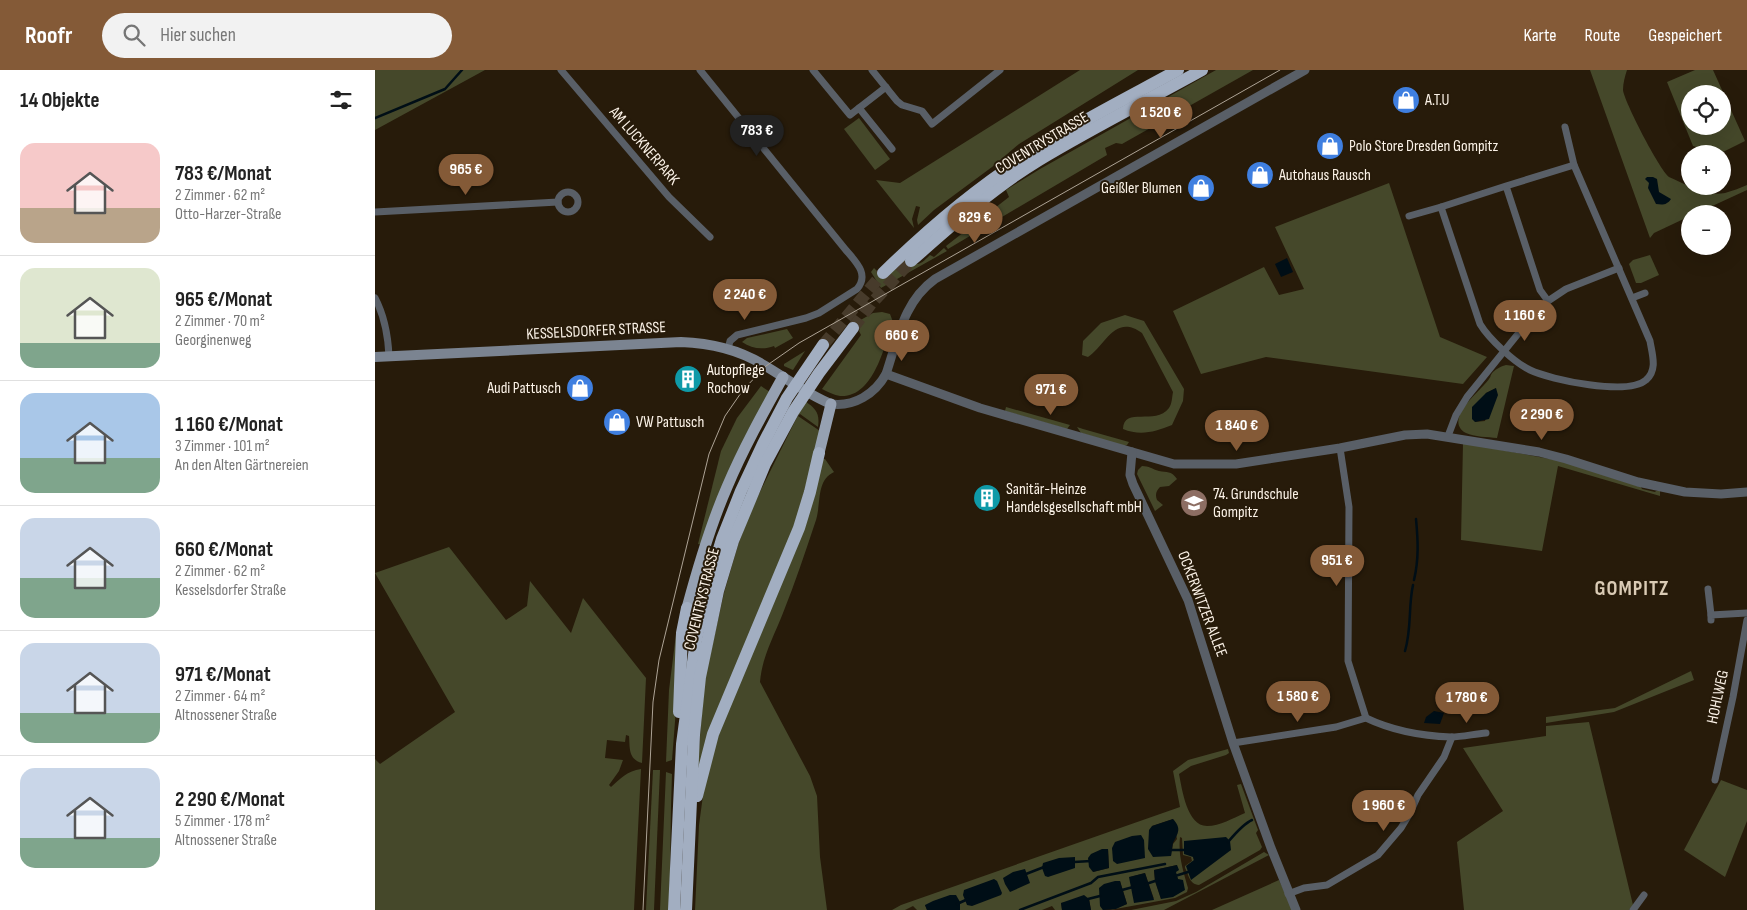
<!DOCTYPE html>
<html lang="de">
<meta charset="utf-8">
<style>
body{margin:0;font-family:"Sofia Sans Condensed",sans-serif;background:#f2f2f2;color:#222;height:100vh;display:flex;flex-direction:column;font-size:19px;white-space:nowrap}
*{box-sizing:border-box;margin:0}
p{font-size:16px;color:#767676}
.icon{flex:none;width:28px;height:28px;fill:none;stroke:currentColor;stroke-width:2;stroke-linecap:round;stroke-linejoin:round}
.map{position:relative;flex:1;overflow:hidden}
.panel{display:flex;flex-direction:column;background:#fff;width:375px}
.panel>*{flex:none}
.fabs{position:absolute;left:1306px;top:15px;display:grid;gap:10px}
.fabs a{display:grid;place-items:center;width:50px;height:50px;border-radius:50%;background:#fff;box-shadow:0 5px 20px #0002;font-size:25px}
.price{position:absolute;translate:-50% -42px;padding:0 11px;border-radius:18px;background:#845a37;color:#fff;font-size:16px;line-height:32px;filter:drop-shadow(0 1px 2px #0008)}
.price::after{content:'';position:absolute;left:50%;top:30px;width:15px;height:11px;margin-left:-8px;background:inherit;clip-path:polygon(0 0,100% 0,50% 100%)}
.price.active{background:#222;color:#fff}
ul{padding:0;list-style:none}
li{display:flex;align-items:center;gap:15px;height:125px;padding:0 20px}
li+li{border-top:1px solid #e0e0e0}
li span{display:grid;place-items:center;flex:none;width:140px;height:100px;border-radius:15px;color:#555}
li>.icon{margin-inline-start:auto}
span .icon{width:60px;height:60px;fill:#fffc;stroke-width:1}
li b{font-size:21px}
h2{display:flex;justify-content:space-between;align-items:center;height:60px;padding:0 20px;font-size:21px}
header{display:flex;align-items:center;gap:30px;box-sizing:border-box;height:70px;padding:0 25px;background:#845a37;color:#fff}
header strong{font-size:24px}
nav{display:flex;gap:28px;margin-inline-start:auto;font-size:18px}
.search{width:350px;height:45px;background:#f2f2f2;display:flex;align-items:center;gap:12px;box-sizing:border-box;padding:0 18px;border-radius:28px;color:#767676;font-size:19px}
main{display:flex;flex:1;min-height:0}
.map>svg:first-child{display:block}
.green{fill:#45482a;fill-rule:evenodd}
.water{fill:#000e16}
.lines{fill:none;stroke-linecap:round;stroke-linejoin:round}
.stream{stroke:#000e16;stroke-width:2.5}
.trunk-tunnel{stroke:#473b2b;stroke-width:12;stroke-dasharray:12 6;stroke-linecap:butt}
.minor{stroke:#595f67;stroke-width:7}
.tertiary{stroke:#595f67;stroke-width:9}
.secondary{stroke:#7b8491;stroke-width:10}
.primary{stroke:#96a1b2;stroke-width:11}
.trunk{stroke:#a2aec1;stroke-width:12}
.tram{stroke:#ada395;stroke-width:1}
.labels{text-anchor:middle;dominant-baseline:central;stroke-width:4;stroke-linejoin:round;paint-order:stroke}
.poi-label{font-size:16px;fill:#fbf2e7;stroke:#271b0a;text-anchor:start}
.street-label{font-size:16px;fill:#fbf2e7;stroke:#271b0a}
.district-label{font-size:21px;font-weight:bold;letter-spacing:1px;fill:#dacbb5;stroke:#271b0a}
</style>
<header>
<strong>Roofr</strong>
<div class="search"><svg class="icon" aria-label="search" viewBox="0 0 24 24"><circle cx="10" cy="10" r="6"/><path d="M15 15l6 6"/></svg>Hier suchen</div>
<nav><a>Karte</a><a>Route</a><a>Gespeichert</a></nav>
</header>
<main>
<section class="panel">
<h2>14 Objekte<svg class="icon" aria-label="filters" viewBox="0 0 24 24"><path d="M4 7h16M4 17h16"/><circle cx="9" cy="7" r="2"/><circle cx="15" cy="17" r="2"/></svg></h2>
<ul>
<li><span style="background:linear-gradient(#f6c9c9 65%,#b9a48a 0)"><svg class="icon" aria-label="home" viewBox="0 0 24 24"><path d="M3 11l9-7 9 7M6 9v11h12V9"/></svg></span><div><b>783 €/Monat</b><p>2 Zimmer · 62 m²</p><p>Otto-Harzer-Straße</p></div></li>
<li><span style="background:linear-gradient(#dfe7d0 75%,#7fa58c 0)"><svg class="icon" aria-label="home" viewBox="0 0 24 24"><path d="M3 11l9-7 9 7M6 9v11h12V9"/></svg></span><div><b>965 €/Monat</b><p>2 Zimmer · 70 m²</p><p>Georginenweg</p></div></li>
<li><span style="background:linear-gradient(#a9c7e8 65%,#7fa58c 0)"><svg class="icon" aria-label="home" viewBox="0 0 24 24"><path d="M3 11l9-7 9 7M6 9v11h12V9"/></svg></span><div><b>1 160 €/Monat</b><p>3 Zimmer · 101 m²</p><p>An den Alten Gärtnereien</p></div></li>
<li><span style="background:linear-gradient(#c9d6e8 60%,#7fa58c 0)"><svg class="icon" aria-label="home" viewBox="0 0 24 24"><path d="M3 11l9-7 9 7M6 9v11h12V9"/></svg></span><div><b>660 €/Monat</b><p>2 Zimmer · 62 m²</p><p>Kesselsdorfer Straße</p></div></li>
<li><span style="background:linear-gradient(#c9d6e8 70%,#7fa58c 0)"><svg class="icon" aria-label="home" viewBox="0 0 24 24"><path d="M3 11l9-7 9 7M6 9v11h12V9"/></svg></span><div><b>971 €/Monat</b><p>2 Zimmer · 64 m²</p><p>Altnossener Straße</p></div></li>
<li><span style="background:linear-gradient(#c9d6e8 70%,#7fa58c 0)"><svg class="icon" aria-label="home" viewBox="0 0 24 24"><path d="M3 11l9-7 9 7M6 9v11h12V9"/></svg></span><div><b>2 290 €/Monat</b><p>5 Zimmer · 178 m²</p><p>Altnossener Straße</p></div></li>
</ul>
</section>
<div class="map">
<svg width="1372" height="840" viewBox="0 0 1372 840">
<rect width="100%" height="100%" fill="#271b0a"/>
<g class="green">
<polygon points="0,0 110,0 0,60"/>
<polygon points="705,0 763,0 644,74 617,97 559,140 543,155 542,150 545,137 541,136 537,149 539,158 501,110 525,113"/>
<polygon points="841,0 878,0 747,74 741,73 730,78 732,85 573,179 571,176 634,127 631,120 665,99"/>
<path d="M1215 0H1252C1250 6 1248 13 1248 20 1249 31 1284 99 1294 107 1311 114 1330 127 1350 123 1357 121 1365 118 1372 115V120L1320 144H1315V146L1279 163 1275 168Z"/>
<path d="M1320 0H1338L1370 71 1344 84 1318 76 1292 12ZM1315 24H1348V56H1315Z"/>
<polygon points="484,48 515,89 500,100 469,59"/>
<polygon points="1014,113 1065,267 1112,287 1088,314 891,287 826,304 798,241 889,197 904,225 929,219 900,157"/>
<path d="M569 178 572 181 506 218 496 202 499 198 506 205 530 190C543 196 544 196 555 185L559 187Z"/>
<polygon points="1275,185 1284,205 1266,213 1261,213 1254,194 1258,190"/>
<path d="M507 242 515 244 518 252C509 276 499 328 465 326 459 325 453 322 447 319L486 265 484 261 485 259 475 256 498 243Z"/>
<path d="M750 245 769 251 809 319 808 331 797 355C780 362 765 366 748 359 749 336 780 356 794 338 797 334 797 327 798 322L767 263C740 243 730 276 713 287L707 285 708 271 726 253Z"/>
<path d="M412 259 418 268 400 278 399 276C388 280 377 279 367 272L372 268Z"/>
<polygon points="430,281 418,300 409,296 409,294"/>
<path d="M1131 295 1139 296 1122 368C1113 367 1099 367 1091 363 1067 349 1108 319 1114 309 1117 305 1114 307 1118 302 1121 299 1127 296 1131 295ZM1121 318 1110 351 1100 352 1111 323Z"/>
<polygon points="386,316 395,322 327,475 323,474 346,381 362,348"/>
<path d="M430 331C441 339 445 343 443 357L425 344 423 346 445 361 421 453 322 701 330 608 349 523 363 475 377 438Z"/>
<polygon points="631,337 695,355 692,359 630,341"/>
<polygon points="702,357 708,359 754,372 752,375 749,376 706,363"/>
<polygon points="1088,373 1186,391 1266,417 1267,419 1280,422 1281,421 1285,421 1285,426 1183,396 1167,481 1086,470"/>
<path d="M447 389H450L459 402C440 411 447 435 440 453 430 483 420 513 408 543 399 566 387 587 385 612L435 706 442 726 445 787 452 840H320L324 755 329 718 343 665Z"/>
<path d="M767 396C774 396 777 399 784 401 792 403 796 400 802 409L794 416 785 417C781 421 780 425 782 430L788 435 780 441 762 404 763 400Z"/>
<path d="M74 477 131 550 152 536 155 511 196 563 208 528 271 608 267 693C253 689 255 678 254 666L251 665 250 672 232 670 230 688 248 690 244 701 234 715 236 717C246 708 252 701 266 699L259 840H0V689L5 694 80 642 0 503Z"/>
<polygon points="301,564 302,626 297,690 291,692 294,620"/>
<polygon points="1316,601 1319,610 1239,642 1171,653 1171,647 1240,638"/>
<polygon points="1214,652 1258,835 1254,840 1089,840 1082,772 1128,741 1088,678 1171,666 1171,656"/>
<path d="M853 679 854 683 851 685 816 696 804 704C807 719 812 756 832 756 845 756 858 748 870 743L862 715 866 714 883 760 881 763 887 777 885 780 824 815C814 814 814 805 810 798V796L817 791 816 787 808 785 807 768 805 767C803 785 808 800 813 818L812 822 800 828 735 840 752 834 745 811 725 835 728 840H716L714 829 686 833 687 840H680L677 836 667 840H585L550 835 552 840H542L538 836 530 840H517L526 835 805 737 798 701 813 690ZM798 749 802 769 798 774 797 780 777 756ZM733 779 734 798 718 802ZM856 780 811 796 819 791 818 787ZM802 795 800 802 803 809 786 829 780 811 779 800ZM770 803 779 829 755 807Z"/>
<polygon points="278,700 285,700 279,840 271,840"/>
<path d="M291 702 297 704C295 749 296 795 294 840H285Z"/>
<polygon points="1346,710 1372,720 1372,751 1350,807 1309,780"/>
<polygon points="889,782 894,785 789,840 756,840 801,831 821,822"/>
<polygon points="904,810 918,840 837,840"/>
</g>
<g class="water">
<path d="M1272 107H1278L1282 109 1284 122 1296 129C1292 135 1288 135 1281 134L1273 118 1274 113 1270 109Z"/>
<polygon points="912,188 918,202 906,207 900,194"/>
<polygon points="1121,318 1123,325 1114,349 1100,352 1097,349 1097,337 1111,323"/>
<polygon points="1059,641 1069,643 1065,654 1049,653 1051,647"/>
<path d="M798 749C807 759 803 763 798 773 797 777 797 783 796 786L778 787 773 779 774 760 777 756Z"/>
<polygon points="766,765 769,770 770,788 742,794 738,791 737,778 740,772 757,766"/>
<polygon points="851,767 855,771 856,780 816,810 811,796 819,790 818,787 809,784 809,771"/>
<polygon points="727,779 733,779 734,798 718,802 714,797 713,788 716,784"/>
<polygon points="700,787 700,798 673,807 670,806 667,798 668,793 684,788"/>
<polygon points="802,795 804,800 801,802 803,809 808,810 810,820 798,827 786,829 780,811 779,800"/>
<polygon points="650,799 655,813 635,822 630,814 628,808 638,802"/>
<polygon points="770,803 779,830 759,833 754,807"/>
<polygon points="619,809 622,811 627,823 626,825 597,836 592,835 588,825 589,820"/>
<polygon points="740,811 745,811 752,834 741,839 728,840 725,836 724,818 729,814"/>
<polygon points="575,825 581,825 585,832 585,840 552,840 550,835 558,831"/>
<polygon points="709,825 714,829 716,840 687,840 686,833"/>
</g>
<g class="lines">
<g class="stream">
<polyline points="0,48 70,19 87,0"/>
<path d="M1039 510C1044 489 1043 470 1041 449"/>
<path d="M1030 581C1037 557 1033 538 1038 515"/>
<path d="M853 772C859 765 868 754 877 750"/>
<polyline points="795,780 809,780"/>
<polyline points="699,792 716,791"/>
<polyline points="651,804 669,797"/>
<polyline points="800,806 813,802"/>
<polyline points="771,814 783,810"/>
<polyline points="747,820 758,817"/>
<polyline points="713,829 725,826"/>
<polyline points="582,834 593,829"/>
<polyline points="645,840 716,813 723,807 790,794"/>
</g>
<g class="trunk-tunnel">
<polyline points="478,258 496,234 536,191"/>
<polyline points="448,275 508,203"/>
</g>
<g class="minor">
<polyline points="186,0 294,127 335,167"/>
<path d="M325 0 470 179C480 191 495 204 482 219L444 243 431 248 362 265 355 271 353 279"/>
<polyline points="438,0 475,45 511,17"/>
<polyline points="497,0 522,31 527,35 547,41 557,54 625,0"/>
<polyline points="484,38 517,79"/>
<polyline points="1190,57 1199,95"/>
<path d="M1131 116 1066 137 1105 254C1114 269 1140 293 1155 300 1176 310 1253 326 1271 310 1283 300 1277 284 1275 271L1199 95 1131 116 1165 220 1173 231"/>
<circle cx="193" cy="132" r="10"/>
<polyline points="0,142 183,132"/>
<polyline points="1034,146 1066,137"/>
<path d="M0 228C10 247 13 265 14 286"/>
<polyline points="1257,228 1270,223"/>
<polyline points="1073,366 1081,345 1092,327 1155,249 1173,231 1191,219 1244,198"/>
<polyline points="965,378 974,437 973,591 991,648"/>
<polyline points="1333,519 1336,545"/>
<polyline points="1336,550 1336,545 1372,543"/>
<path d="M858 673 961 657 991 648C1016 660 1048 666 1076 667 1087 667 1099 664 1111 663"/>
<polyline points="1340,710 1358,627 1372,550"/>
<polyline points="913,824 929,818 952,815 1003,785 1026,758 1035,743 1043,725 1069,687 1077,667"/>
<polyline points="1258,840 1269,825"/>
</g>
<g class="tertiary">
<polyline points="511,304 605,338 799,394 861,394 965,378 1030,365 1052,364 1164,382 1191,389 1263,412 1310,422 1346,424 1372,422"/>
<path d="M456 334C479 337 500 324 511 304 523 269 528 232 560 209L930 0"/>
<polyline points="757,382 755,405 758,414 813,530 858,673 896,778 921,840"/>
</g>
<path class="secondary" d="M0 287 306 272C334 273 362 279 387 294 410 307 431 324 456 334"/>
<g class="primary">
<polyline points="444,383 456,334"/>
<path d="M312 538C323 497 335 456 352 417 368 379 388 343 408 307"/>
</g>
<g class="trunk">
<path d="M536 191C577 155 618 118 664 90 717 58 773 30 827 0"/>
<path d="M508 203C551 161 596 122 647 89 696 56 750 29 803 0"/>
<polyline points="304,642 307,563 312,538"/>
<polyline points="322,726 338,664 424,458 435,422 444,383"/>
<polyline points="299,840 307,674 321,570 333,516 347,469 366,421 388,374 412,328 448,275"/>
<polyline points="311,840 319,665 325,607 343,521 358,471 390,394 418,342 444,303 478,258"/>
</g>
<polyline class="tram" points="268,840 278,632 284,590 334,384 350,346 368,320 391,296 424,273 905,0"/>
</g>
<defs>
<g id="shop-disc" transform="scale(1.4375)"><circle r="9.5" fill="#3f7fe0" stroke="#271b0a"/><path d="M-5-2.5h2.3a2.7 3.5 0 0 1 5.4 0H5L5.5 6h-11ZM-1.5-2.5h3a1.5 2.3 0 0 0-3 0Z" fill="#fff"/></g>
<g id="building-disc" transform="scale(1.4375)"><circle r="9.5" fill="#0f9aa8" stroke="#271b0a"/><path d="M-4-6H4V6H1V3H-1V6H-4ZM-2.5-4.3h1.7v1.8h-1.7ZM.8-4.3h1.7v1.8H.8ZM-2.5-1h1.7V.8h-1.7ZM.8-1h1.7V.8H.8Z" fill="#fff"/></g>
<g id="school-disc" transform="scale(1.4375)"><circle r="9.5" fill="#8d6e63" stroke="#271b0a"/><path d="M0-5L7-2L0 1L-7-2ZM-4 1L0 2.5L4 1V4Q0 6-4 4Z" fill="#fff"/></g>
</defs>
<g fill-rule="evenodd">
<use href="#shop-disc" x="1031" y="30"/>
<use href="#shop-disc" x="955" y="76"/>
<use href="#shop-disc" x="885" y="105"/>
<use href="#shop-disc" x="826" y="118"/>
<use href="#building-disc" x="313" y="309"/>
<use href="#shop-disc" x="205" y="318"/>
<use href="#shop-disc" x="242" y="352"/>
<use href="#building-disc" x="612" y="428"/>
<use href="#school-disc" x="819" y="433"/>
</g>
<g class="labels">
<g class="poi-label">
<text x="1050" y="30">A.T.U</text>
<text x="974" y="76">Polo Store Dresden Gompitz</text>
<text x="904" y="105">Autohaus Rausch</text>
<text x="807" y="118" text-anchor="end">Geißler Blumen</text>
<text x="332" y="300">Autopflege<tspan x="332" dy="18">Rochow</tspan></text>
<text x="186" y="318" text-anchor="end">Audi Pattusch</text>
<text x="261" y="352">VW Pattusch</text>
<text x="631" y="419">Sanitär-Heinze<tspan x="631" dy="18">Handelsgesellschaft mbH</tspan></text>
<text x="838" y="424">74. Grundschule<tspan x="838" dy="18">Gompitz</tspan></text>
</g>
<g class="street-label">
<text transform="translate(667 73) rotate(-31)">COVENTRYSTRASSE</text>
<text transform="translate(269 76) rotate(49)">AM LUCKNERPARK</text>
<text transform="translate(221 261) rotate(-3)">KESSELSDORFER STRASSE</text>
<text transform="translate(327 529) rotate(-76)">COVENTRYSTRASSE</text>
<text transform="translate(827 534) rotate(69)">OCKERWITZER ALLEE</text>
<text transform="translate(1343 627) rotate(-78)">HOHLWEG</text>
</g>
<g class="district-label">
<text x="1257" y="518">GOMPITZ</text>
</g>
</g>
</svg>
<div class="fabs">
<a><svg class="icon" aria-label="locate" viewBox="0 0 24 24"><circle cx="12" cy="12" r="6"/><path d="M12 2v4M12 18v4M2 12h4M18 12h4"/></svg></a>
<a>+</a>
<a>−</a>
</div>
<b class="price" style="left:786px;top:69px">1 520 €</b>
<b class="price active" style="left:382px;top:87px">783 €</b>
<b class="price" style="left:91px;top:126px">965 €</b>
<b class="price" style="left:600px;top:174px">829 €</b>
<b class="price" style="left:370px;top:251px">2 240 €</b>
<b class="price" style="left:1150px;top:272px">1 160 €</b>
<b class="price" style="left:527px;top:292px">660 €</b>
<b class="price" style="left:676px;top:346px">971 €</b>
<b class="price" style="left:1167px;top:371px">2 290 €</b>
<b class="price" style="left:862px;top:382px">1 840 €</b>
<b class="price" style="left:962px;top:517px">951 €</b>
<b class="price" style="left:923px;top:653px">1 580 €</b>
<b class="price" style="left:1092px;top:654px">1 780 €</b>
<b class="price" style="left:1009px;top:762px">1 960 €</b>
</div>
</main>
